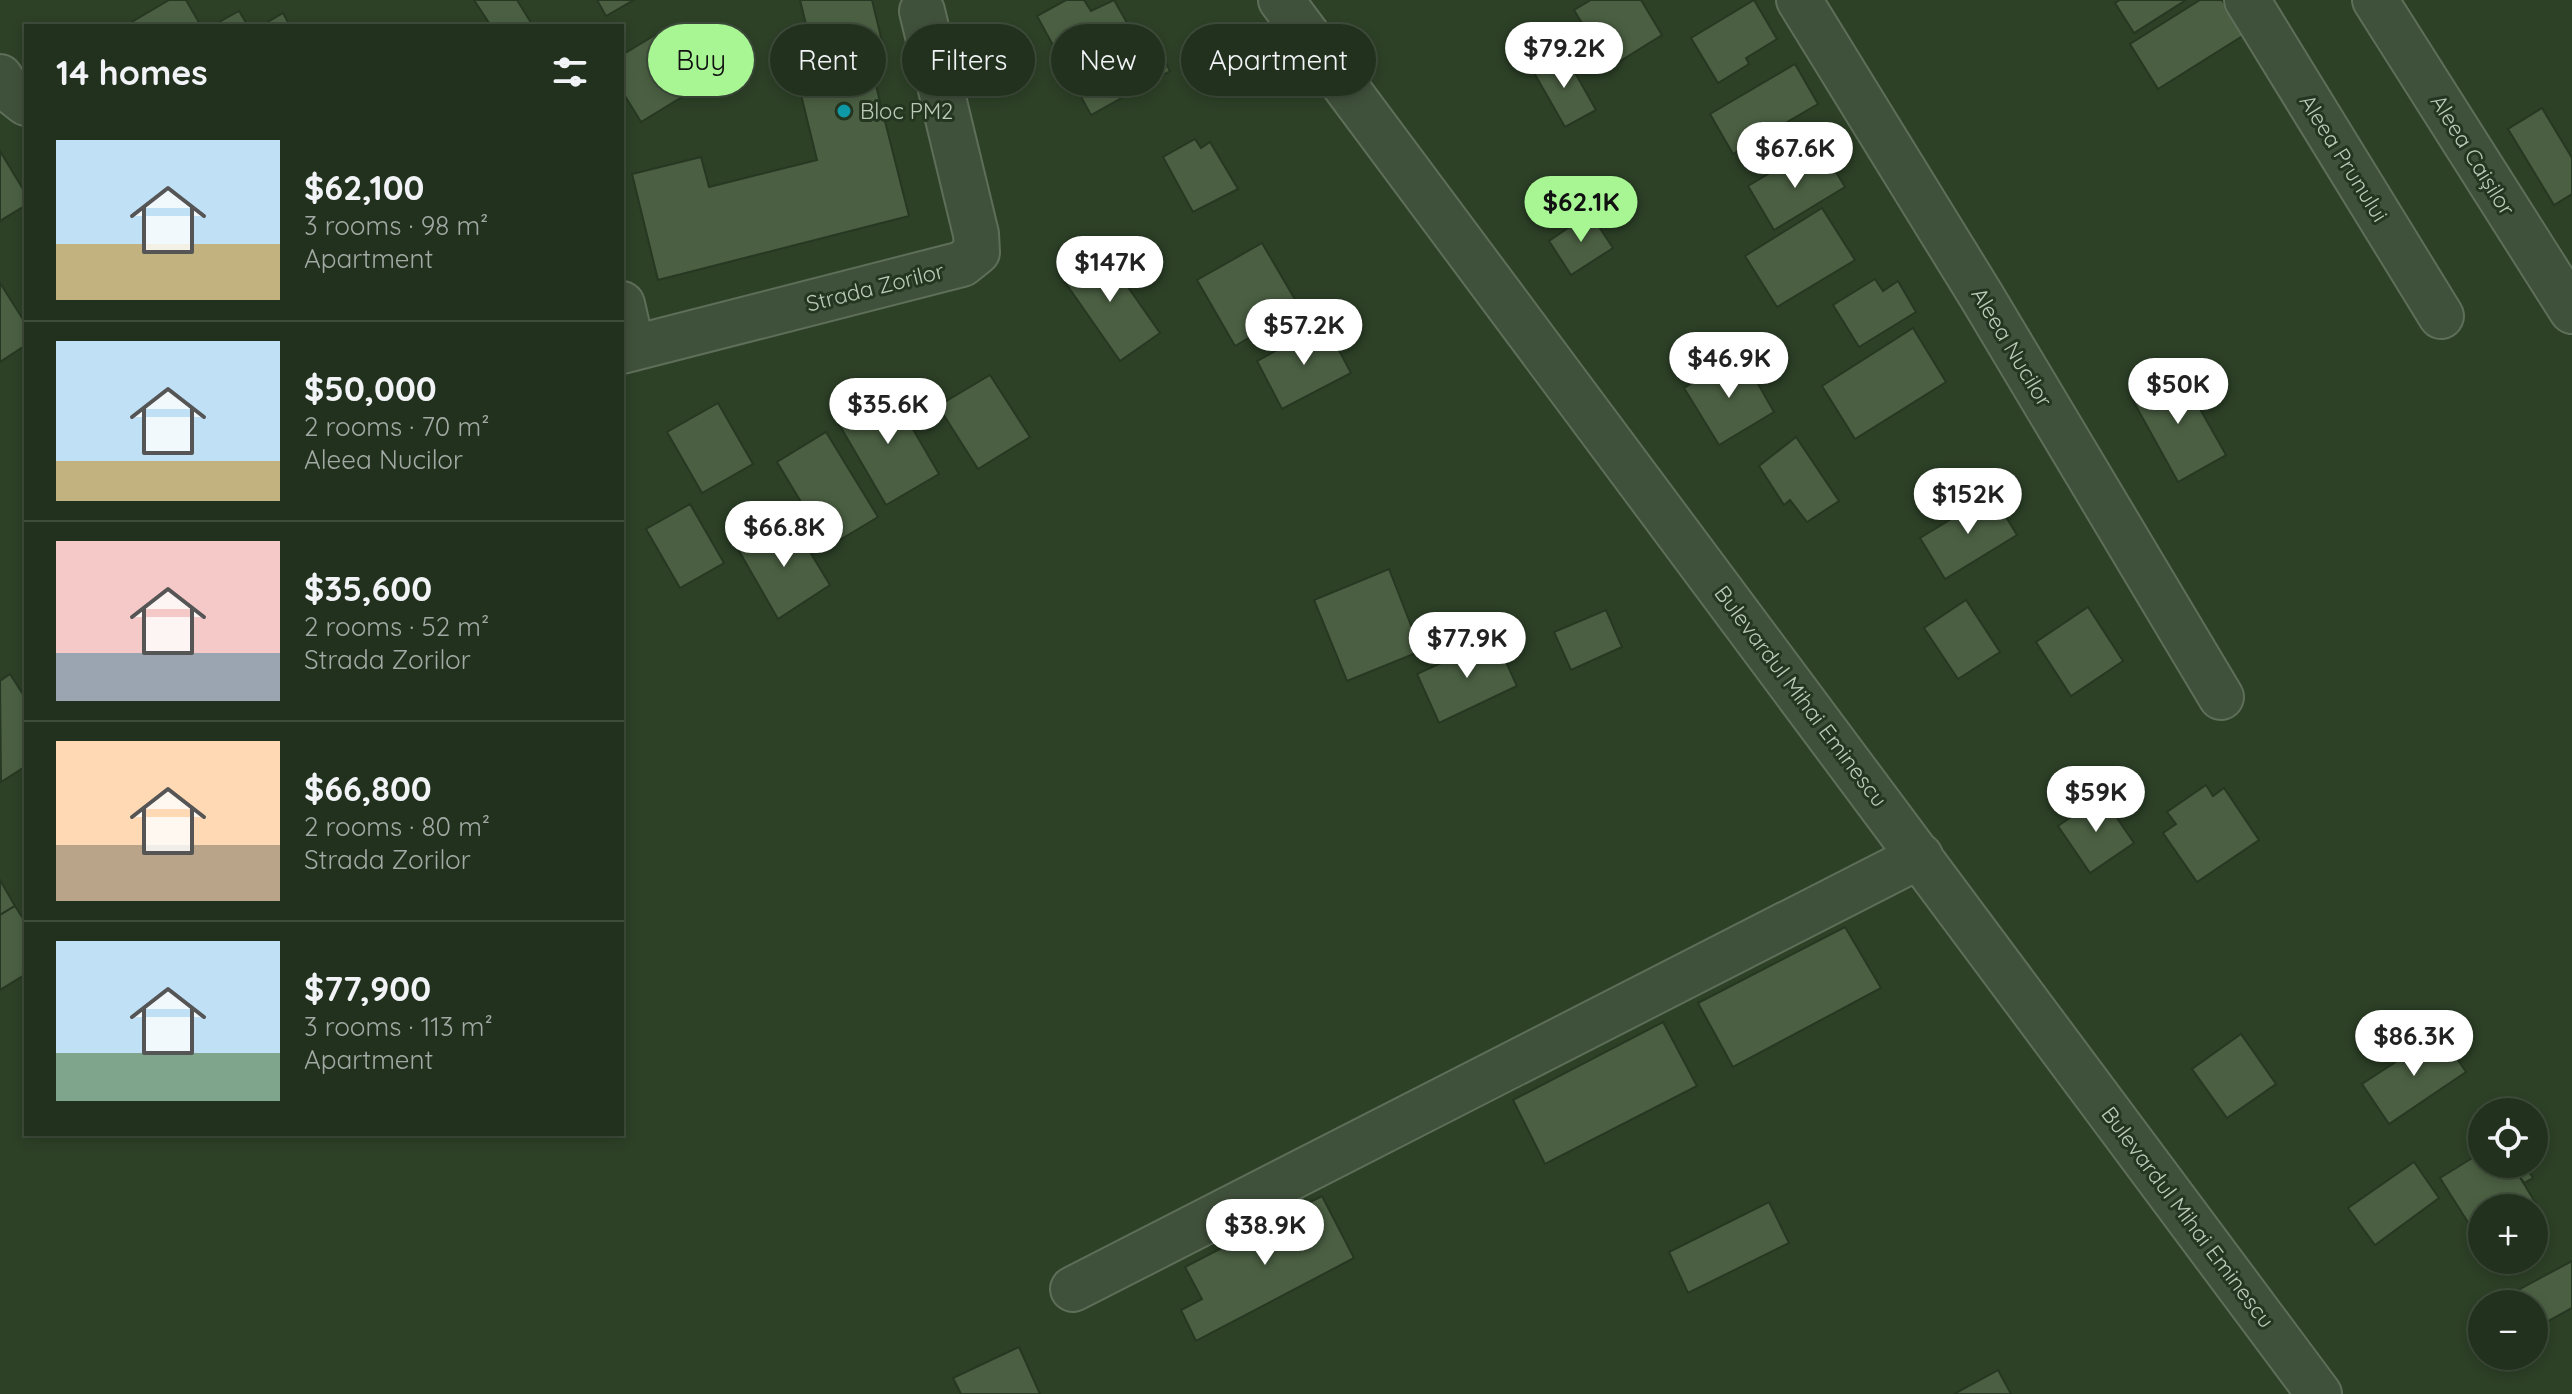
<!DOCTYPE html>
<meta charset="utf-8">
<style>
body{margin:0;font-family:Quicksand,sans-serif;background:#2a3926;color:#f1f3f6;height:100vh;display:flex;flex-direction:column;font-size:30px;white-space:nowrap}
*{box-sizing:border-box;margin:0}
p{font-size:26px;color:#a2a9a4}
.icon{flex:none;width:44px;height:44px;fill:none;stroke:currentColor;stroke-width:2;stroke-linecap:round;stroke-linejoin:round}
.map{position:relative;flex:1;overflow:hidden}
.details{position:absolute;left:24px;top:24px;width:600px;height:1112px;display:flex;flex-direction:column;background:#22311d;border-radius:0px;box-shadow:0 4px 12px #0003,0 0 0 2px #3f4c3b}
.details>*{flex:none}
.hud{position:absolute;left:648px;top:24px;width:760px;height:72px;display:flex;gap:16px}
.buttons{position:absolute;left:2468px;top:1098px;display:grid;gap:16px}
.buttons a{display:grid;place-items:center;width:80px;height:80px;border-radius:50%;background:#22311d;box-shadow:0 4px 12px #0003,0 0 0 2px #3f4c3b;font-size:40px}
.price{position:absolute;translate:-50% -68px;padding:0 18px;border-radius:28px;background:#fff;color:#222;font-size:26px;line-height:52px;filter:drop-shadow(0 2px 4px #0008)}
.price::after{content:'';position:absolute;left:50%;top:48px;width:24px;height:18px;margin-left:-12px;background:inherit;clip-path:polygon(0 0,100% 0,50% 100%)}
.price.on{background:#a7f593;color:#111}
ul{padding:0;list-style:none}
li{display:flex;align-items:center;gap:24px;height:200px;padding:0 32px}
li+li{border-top:2px solid #3f4c3b}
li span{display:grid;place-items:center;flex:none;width:224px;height:160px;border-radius:0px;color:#555}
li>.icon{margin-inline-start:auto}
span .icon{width:96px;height:96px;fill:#fffc;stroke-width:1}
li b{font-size:34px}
h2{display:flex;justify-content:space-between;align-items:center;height:96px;padding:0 32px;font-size:34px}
.tag{padding:0 28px;border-radius:36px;background:#22311d;box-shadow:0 4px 12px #0003,0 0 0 2px #3f4c3b;font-size:28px;line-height:72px}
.tag.on{background:#a7f593;color:#111}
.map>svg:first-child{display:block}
.building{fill:#4b6043;stroke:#273822;stroke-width:2}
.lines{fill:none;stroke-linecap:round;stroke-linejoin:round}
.minor-casing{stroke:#5e6e59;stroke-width:48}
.minor{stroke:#40513b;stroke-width:44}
.culture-dot{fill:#0f9aa8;stroke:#253620;stroke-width:3}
.labels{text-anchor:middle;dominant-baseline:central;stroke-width:6;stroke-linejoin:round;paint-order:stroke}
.poi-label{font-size:22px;fill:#bccbb8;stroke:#253620;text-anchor:start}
.street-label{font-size:22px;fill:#bccbb8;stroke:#253620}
</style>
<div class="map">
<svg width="2572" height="1394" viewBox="0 0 2572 1394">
<rect width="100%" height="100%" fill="#2d4127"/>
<g class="building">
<polygon points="169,0 186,0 201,26 125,26"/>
<polygon points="474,0 517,0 533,26 491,26"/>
<polygon points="597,0 634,0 606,16"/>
<polygon points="800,0 872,0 887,62 871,66 909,216 658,280 632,174 701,157 709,187 817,160 793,62 814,57"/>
<polygon points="1066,0 1084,0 1091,11 1114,0 1135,37 1148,30 1170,71 1091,115 1037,16"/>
<polygon points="1591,0 1641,0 1662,35 1609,68 1574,10"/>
<polygon points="1754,0 1777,39 1746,58 1749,64 1718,83 1691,38"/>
<polygon points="2120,0 2186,0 2134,33 2115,3"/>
<polygon points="2200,0 2222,0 2244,35 2158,89 2130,44"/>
<polygon points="239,11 248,26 212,26"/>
<polygon points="283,13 290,26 261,26"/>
<polygon points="660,32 695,89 641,122 622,91 622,55"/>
<polygon points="1564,53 1596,110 1565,127 1533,71"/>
<polygon points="1795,64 1818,104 1733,154 1710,114"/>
<polygon points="2542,108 2572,158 2572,194 2554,205 2508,129"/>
<polygon points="1195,139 1201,148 1210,142 1238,189 1193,212 1163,157"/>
<polygon points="0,151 26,194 26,205 0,221"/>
<polygon points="1825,154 1845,187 1774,230 1748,186 1793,159 1800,169"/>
<polygon points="1822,208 1855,260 1777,307 1745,256"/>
<polygon points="1590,213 1613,248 1571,275 1549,241"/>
<polygon points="1262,243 1300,308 1235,346 1197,280"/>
<polygon points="1100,247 1160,333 1120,361 1060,275"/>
<polygon points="1875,279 1883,291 1898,281 1916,312 1859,347 1833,305"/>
<polygon points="0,283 26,324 26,345 0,362"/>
<polygon points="1325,324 1351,373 1282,409 1257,361"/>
<polygon points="1913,328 1946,382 1855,439 1822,386"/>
<polygon points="1741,354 1774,412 1719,445 1684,388"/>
<polygon points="2178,370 2226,455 2178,482 2131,397"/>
<polygon points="990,375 1030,437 978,469 938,406"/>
<polygon points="889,388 939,474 886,505 836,419"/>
<polygon points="718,403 753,464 702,493 667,432"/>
<polygon points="826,432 878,517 828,547 777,462"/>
<polygon points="1796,437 1839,501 1807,522 1790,500 1784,505 1759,466"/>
<polygon points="1992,494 2017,535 1945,579 1920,538"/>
<polygon points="690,504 724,563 680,588 646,529"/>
<polygon points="790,519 830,585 778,619 739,551"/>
<polygon points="1389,569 1421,651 1347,681 1314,600"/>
<polygon points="1966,600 2000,652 1958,679 1924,628"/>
<polygon points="2088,607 2123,661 2071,696 2036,642"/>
<polygon points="1606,610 1622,647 1571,670 1554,632"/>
<polygon points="1495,638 1517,686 1439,723 1417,674"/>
<polygon points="10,674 26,699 26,766 1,782 0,681"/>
<polygon points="2206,785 2213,796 2224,788 2259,840 2197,882 2163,833 2176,824 2167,812"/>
<polygon points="2102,796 2134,843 2090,873 2058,826"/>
<polygon points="0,880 15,906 0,915"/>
<polygon points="15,906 26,923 26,974 0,990 0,915"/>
<polygon points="1845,927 1881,988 1733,1067 1698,1003"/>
<polygon points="1663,1022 1697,1086 1545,1164 1513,1100"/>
<polygon points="2440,1033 2466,1072 2389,1124 2362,1084"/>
<polygon points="2241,1034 2276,1084 2227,1118 2192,1069"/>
<polygon points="2482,1152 2482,1164 2512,1164 2538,1207 2534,1210 2482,1208 2481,1243 2440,1178"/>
<polygon points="2414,1162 2439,1198 2375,1245 2348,1208"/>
<polygon points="2512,1164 2524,1164 2533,1178 2524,1183"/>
<polygon points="1322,1196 1354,1258 1196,1341 1181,1310 1202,1299 1185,1267"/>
<polygon points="1769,1202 1789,1243 1688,1293 1669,1252"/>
<polygon points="2572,1261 2572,1308 2534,1329 2534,1304 2507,1304 2503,1298"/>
<polygon points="1019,1347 1040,1394 961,1394 953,1378"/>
<polygon points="1998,1370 2011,1394 1954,1394"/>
</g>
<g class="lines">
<g class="minor-casing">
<g id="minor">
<polyline points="1281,0 2319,1394"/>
<polyline points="1799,0 1982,297 2221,697"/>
<polyline points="2247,0 2441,316"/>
<polyline points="2375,0 2572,311"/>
<polyline points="0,77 7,88 26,103"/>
<polyline points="622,304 632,348"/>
<polyline points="622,351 962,264 977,252 976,234 922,11"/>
<polyline points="1073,1289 1920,856"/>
</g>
</g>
<use href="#minor" class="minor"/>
</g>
<circle class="culture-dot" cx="844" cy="111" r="8"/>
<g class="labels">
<g class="poi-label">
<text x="860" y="111">Bloc PM2</text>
</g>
<g class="street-label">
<text transform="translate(2473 155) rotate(58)">Aleea Caișilor</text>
<text transform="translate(2344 158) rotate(58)">Aleea Prunului</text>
<text transform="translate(875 287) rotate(-14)">Strada Zorilor</text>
<text transform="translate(2012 347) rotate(59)">Aleea Nucilor</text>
<text transform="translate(1801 696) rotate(53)">Bulevardul Mihai Eminescu</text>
<text transform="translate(2188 1217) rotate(53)">Bulevardul Mihai Eminescu</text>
</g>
</g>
</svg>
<div class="buttons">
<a><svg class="icon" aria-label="locate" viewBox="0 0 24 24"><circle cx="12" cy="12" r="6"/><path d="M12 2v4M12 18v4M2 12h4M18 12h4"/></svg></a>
<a>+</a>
<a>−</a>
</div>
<b class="price" style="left:1564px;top:90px">$79.2K</b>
<b class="price" style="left:1795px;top:190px">$67.6K</b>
<b class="price on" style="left:1581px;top:244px">$62.1K</b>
<b class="price" style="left:1110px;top:304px">$147K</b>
<b class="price" style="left:1304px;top:367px">$57.2K</b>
<b class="price" style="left:1729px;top:400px">$46.9K</b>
<b class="price" style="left:2178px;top:426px">$50K</b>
<b class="price" style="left:888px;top:446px">$35.6K</b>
<b class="price" style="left:1968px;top:536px">$152K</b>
<b class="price" style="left:784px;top:569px">$66.8K</b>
<b class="price" style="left:1467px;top:680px">$77.9K</b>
<b class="price" style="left:2096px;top:834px">$59K</b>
<b class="price" style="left:2414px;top:1078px">$86.3K</b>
<b class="price" style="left:1265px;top:1267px">$38.9K</b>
<div class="hud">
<a class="tag on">Buy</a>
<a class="tag">Rent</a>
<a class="tag">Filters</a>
<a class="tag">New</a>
<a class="tag">Apartment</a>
</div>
<section class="details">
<h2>14 homes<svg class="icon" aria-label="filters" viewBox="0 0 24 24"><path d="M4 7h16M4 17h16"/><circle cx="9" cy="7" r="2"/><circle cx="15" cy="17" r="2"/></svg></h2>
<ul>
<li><span style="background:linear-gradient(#bfe0f5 65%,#c2b280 0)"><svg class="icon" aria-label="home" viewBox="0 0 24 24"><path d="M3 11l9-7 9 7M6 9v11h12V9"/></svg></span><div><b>$62,100</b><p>3 rooms · 98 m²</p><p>Apartment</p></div></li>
<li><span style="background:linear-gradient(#bfe0f5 75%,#c2b280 0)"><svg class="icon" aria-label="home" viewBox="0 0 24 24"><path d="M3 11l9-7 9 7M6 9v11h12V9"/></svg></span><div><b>$50,000</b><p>2 rooms · 70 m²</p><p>Aleea Nucilor</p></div></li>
<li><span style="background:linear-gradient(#f6c9c9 70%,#9aa5b1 0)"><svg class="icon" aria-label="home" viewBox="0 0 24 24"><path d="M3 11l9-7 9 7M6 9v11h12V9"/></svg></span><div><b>$35,600</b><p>2 rooms · 52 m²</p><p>Strada Zorilor</p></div></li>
<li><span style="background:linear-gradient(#ffd9b3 65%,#b9a48a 0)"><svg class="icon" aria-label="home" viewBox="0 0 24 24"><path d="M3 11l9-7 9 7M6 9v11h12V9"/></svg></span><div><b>$66,800</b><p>2 rooms · 80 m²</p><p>Strada Zorilor</p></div></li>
<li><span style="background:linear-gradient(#bfe0f5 70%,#7fa58c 0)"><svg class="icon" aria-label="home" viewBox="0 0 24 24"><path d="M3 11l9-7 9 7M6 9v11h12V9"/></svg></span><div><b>$77,900</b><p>3 rooms · 113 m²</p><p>Apartment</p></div></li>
</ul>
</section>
</div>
